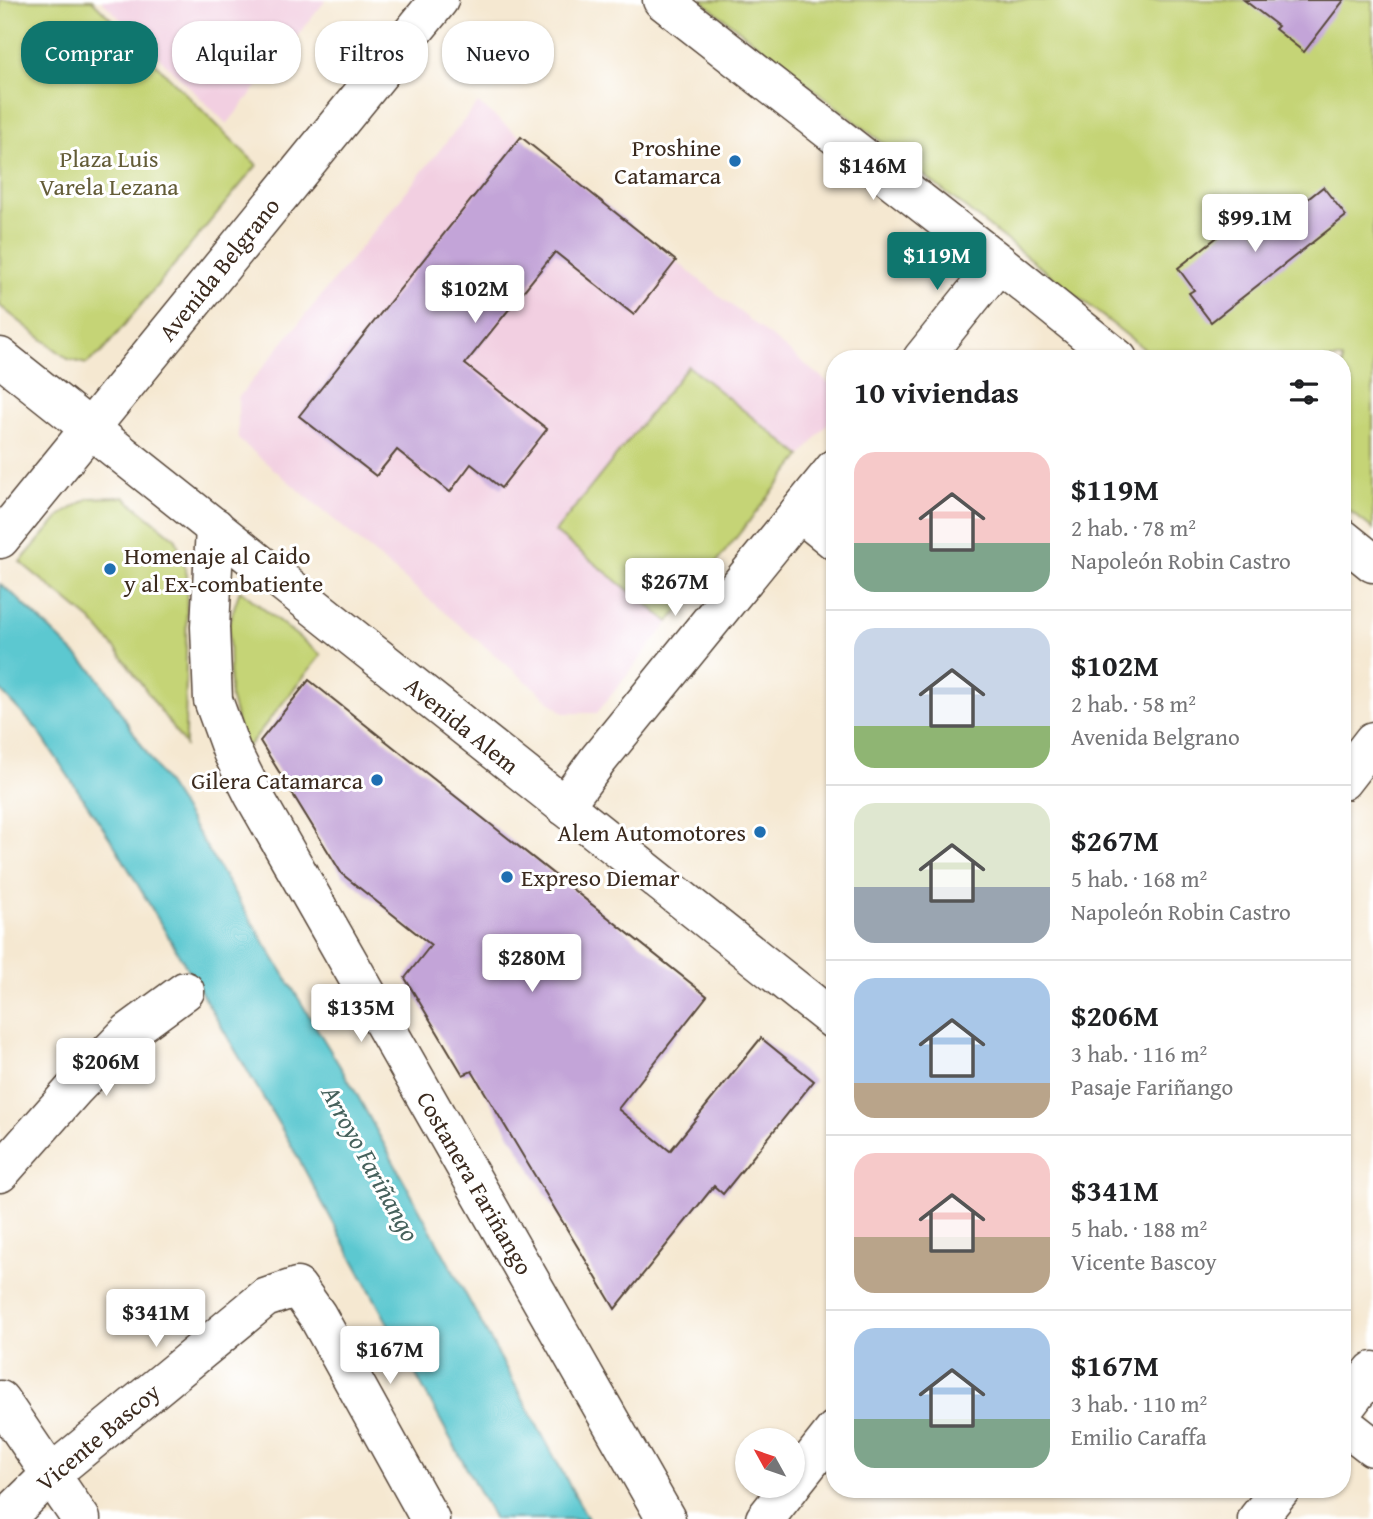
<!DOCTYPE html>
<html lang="es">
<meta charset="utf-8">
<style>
body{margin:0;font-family:"Gentium Book Plus",serif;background:#f2f2f2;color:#202124;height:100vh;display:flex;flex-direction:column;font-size:26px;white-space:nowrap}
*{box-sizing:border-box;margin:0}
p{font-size:23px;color:#757577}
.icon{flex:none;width:38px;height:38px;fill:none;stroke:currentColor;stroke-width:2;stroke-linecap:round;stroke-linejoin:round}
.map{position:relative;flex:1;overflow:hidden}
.side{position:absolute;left:826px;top:350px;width:525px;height:1148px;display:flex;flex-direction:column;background:#fff;border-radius:28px;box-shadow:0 2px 5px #0004}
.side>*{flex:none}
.hud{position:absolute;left:21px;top:21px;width:665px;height:63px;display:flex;gap:14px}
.needle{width:46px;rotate:310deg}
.buttons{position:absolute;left:735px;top:1428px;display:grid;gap:14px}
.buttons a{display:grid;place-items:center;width:70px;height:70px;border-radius:50%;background:#fff;box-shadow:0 2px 5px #0004;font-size:35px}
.price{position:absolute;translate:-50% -60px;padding:0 16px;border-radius:7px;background:#fff;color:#222;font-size:23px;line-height:46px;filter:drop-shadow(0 2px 4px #0008)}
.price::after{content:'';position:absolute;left:50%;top:42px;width:21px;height:16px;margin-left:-10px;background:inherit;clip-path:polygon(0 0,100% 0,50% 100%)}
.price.on{background:#0f766e;color:#fff}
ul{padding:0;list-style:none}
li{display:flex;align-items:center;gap:21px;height:175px;padding:0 28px}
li+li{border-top:2px solid #e0e0e0}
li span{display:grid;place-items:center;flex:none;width:196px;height:140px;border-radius:21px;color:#555}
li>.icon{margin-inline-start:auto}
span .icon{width:84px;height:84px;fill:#fffc;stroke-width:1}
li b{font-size:30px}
h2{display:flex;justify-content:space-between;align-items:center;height:84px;padding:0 28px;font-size:30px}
.chip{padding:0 24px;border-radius:28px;background:#fff;box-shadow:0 2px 5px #0004;font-size:24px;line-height:63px}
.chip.on{background:#0f766e;color:#fff}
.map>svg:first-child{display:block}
.built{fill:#f2cfe1}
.green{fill:#c5d476;stroke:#807f4a;stroke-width:2}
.water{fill:#5bc8d0;stroke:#4b7977;stroke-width:2}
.building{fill:#c3a4d8}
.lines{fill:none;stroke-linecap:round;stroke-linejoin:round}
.minor-casing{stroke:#574639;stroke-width:41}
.major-casing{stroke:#574639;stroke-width:41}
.minor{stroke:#fff;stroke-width:38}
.major{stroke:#fff;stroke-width:38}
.poi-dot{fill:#1f6fb2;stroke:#fff;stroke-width:2.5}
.labels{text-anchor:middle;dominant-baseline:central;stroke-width:6;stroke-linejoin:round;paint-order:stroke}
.poi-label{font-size:24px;fill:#3b2a1e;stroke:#fff;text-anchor:end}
.park-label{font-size:24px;fill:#645d38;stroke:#fff}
.street-label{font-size:24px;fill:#3b2a1e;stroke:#fff}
.water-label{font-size:26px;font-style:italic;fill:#46615c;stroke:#fff}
</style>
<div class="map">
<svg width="1373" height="1519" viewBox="0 0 1373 1519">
<rect width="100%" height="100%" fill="#fff"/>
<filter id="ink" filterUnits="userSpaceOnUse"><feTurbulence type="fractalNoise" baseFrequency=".0143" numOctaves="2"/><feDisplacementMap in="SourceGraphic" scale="14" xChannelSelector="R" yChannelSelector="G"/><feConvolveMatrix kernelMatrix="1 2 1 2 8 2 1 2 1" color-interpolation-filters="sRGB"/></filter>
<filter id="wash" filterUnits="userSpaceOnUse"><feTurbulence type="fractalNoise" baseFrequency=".00686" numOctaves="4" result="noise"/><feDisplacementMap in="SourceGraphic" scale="28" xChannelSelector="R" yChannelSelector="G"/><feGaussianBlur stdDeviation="1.57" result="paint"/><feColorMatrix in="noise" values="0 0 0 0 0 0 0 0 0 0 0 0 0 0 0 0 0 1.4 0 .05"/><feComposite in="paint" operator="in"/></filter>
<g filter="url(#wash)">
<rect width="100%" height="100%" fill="#f5e8d1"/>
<g class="built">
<polygon points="101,0 326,0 227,124"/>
<polygon points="478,103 835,388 835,414 597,713 564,713 238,439 238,398"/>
</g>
<g class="green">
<polygon points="0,0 92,0 257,165 102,352 86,364 68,359 0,306"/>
<polygon points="701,0 1373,0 1373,529 1342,505 1342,359 1157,359"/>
<polygon points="688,366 801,456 669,622 555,532"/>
<polygon points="124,497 176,539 187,575 185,745 120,654 92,621 20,562 61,515 89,498"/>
<polygon points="240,590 321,655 245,750 230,696 229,623"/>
</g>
<polygon class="water" points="0,584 13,594 95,673 178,801 355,1091 588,1519 494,1519 290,1143 115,846 37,729 0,690"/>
<g id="blocks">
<g class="building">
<polygon points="1244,0 1344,0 1304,52 1275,29 1278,26"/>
<polygon points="521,137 676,261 634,315 555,252 465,364 547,429 501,488 471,464 450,492 397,450 376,476 299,416"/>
<polygon points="1323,187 1346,216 1211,322 1189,293 1194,290 1178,268 1244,216 1260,237"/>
<polygon points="309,680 707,996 618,1109 670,1151 761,1038 814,1081 723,1194 714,1186 615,1309 472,1071 463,1075 405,978 431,945 342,874 260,741"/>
</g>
</g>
</g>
<g filter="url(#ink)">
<use href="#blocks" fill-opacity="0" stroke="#574639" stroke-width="2"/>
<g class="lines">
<g class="minor-casing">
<g id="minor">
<polyline points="662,0 999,263 1118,359"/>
<polyline points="922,359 999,263"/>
<polyline points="799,512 835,541"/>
<polyline points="215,527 210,627 213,700 232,752 253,794 666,1519"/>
<polyline points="1342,538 1373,563"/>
<polyline points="1342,781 1373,741"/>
<polyline points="564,806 598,760 835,468"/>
<polyline points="0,1173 75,1088 129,1032 185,991"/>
<polyline points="0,1400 81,1519"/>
<polyline points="1342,1411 1373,1371"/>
<polyline points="793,1483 835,1430"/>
<polyline points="5,1519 50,1475 265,1298 297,1287 317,1315 430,1519"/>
<polyline points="765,1519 791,1486"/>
<polyline points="1257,1519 1281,1489"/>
</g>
</g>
<g class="major-casing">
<g id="major">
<polyline points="0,357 835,1021"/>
<polyline points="0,539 439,0"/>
<polyline points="1342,1423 1373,1447"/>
</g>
</g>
<use href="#minor" class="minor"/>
<use href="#major" class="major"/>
</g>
</g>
<g class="poi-dot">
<circle cx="735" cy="161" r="7"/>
<circle cx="110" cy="569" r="7"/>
<circle cx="377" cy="780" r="7"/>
<circle cx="760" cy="832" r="7"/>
<circle cx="507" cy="877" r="7"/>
</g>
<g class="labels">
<g class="poi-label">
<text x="721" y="147">Proshine<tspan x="721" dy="28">Catamarca</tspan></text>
<text x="124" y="555" text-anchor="start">Homenaje al Caido<tspan x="124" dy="28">y al Ex-combatiente</tspan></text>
<text x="363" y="780">Gilera Catamarca</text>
<text x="746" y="832">Alem Automotores</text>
<text x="521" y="877" text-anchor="start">Expreso Diemar</text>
</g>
<g class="park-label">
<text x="109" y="158">Plaza Luis<tspan x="109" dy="28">Varela Lezana</tspan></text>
</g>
<g class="street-label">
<text transform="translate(219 269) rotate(-51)">Avenida Belgrano</text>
<text transform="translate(462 725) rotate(39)">Avenida Alem</text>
<text transform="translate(475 1183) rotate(60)">Costanera Fariñango</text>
<text transform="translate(98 1437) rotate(-40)">Vicente Bascoy</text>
</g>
<g class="water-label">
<text transform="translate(371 1163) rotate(61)">Arroyo Fariñango</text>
</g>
</g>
</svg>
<div class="buttons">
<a><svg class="needle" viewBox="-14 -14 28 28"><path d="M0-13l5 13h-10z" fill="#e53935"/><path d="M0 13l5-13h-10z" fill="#757577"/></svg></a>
</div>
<b class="price" style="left:873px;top:202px">$146M</b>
<b class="price" style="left:1255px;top:254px">$99.1M</b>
<b class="price on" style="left:937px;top:292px">$119M</b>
<b class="price" style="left:475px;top:325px">$102M</b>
<b class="price" style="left:675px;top:618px">$267M</b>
<b class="price" style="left:532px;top:994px">$280M</b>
<b class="price" style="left:361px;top:1044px">$135M</b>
<b class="price" style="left:106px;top:1098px">$206M</b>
<b class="price" style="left:156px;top:1349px">$341M</b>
<b class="price" style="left:390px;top:1386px">$167M</b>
<div class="hud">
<a class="chip on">Comprar</a>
<a class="chip">Alquilar</a>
<a class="chip">Filtros</a>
<a class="chip">Nuevo</a>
</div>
<section class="side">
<h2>10 viviendas<svg class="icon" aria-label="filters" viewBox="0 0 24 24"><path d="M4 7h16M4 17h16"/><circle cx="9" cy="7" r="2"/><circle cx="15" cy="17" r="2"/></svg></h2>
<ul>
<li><span style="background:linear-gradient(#f6c9c9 65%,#7fa58c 0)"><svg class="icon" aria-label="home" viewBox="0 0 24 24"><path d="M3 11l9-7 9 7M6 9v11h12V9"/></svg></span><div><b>$119M</b><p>2 hab. · 78 m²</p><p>Napoleón Robin Castro</p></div></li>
<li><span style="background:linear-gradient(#c9d6e8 70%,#8fb573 0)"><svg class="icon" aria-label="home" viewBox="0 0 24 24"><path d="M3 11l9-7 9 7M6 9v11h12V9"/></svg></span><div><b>$102M</b><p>2 hab. · 58 m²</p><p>Avenida Belgrano</p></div></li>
<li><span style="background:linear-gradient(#dfe7d0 60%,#9aa5b1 0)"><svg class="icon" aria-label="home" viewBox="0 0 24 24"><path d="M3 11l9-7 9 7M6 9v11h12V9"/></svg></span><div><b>$267M</b><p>5 hab. · 168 m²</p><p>Napoleón Robin Castro</p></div></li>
<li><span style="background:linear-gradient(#a9c7e8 75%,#b9a48a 0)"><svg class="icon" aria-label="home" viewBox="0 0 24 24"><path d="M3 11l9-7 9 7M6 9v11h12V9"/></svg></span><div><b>$206M</b><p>3 hab. · 116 m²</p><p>Pasaje Fariñango</p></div></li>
<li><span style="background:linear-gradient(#f6c9c9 60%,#b9a48a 0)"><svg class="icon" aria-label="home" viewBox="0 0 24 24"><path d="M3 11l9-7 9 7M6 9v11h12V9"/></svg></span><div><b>$341M</b><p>5 hab. · 188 m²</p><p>Vicente Bascoy</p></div></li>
<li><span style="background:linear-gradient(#a9c7e8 65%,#7fa58c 0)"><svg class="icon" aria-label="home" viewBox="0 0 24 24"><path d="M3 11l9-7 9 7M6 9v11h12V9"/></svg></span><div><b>$167M</b><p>3 hab. · 110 m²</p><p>Emilio Caraffa</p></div></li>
</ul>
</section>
</div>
